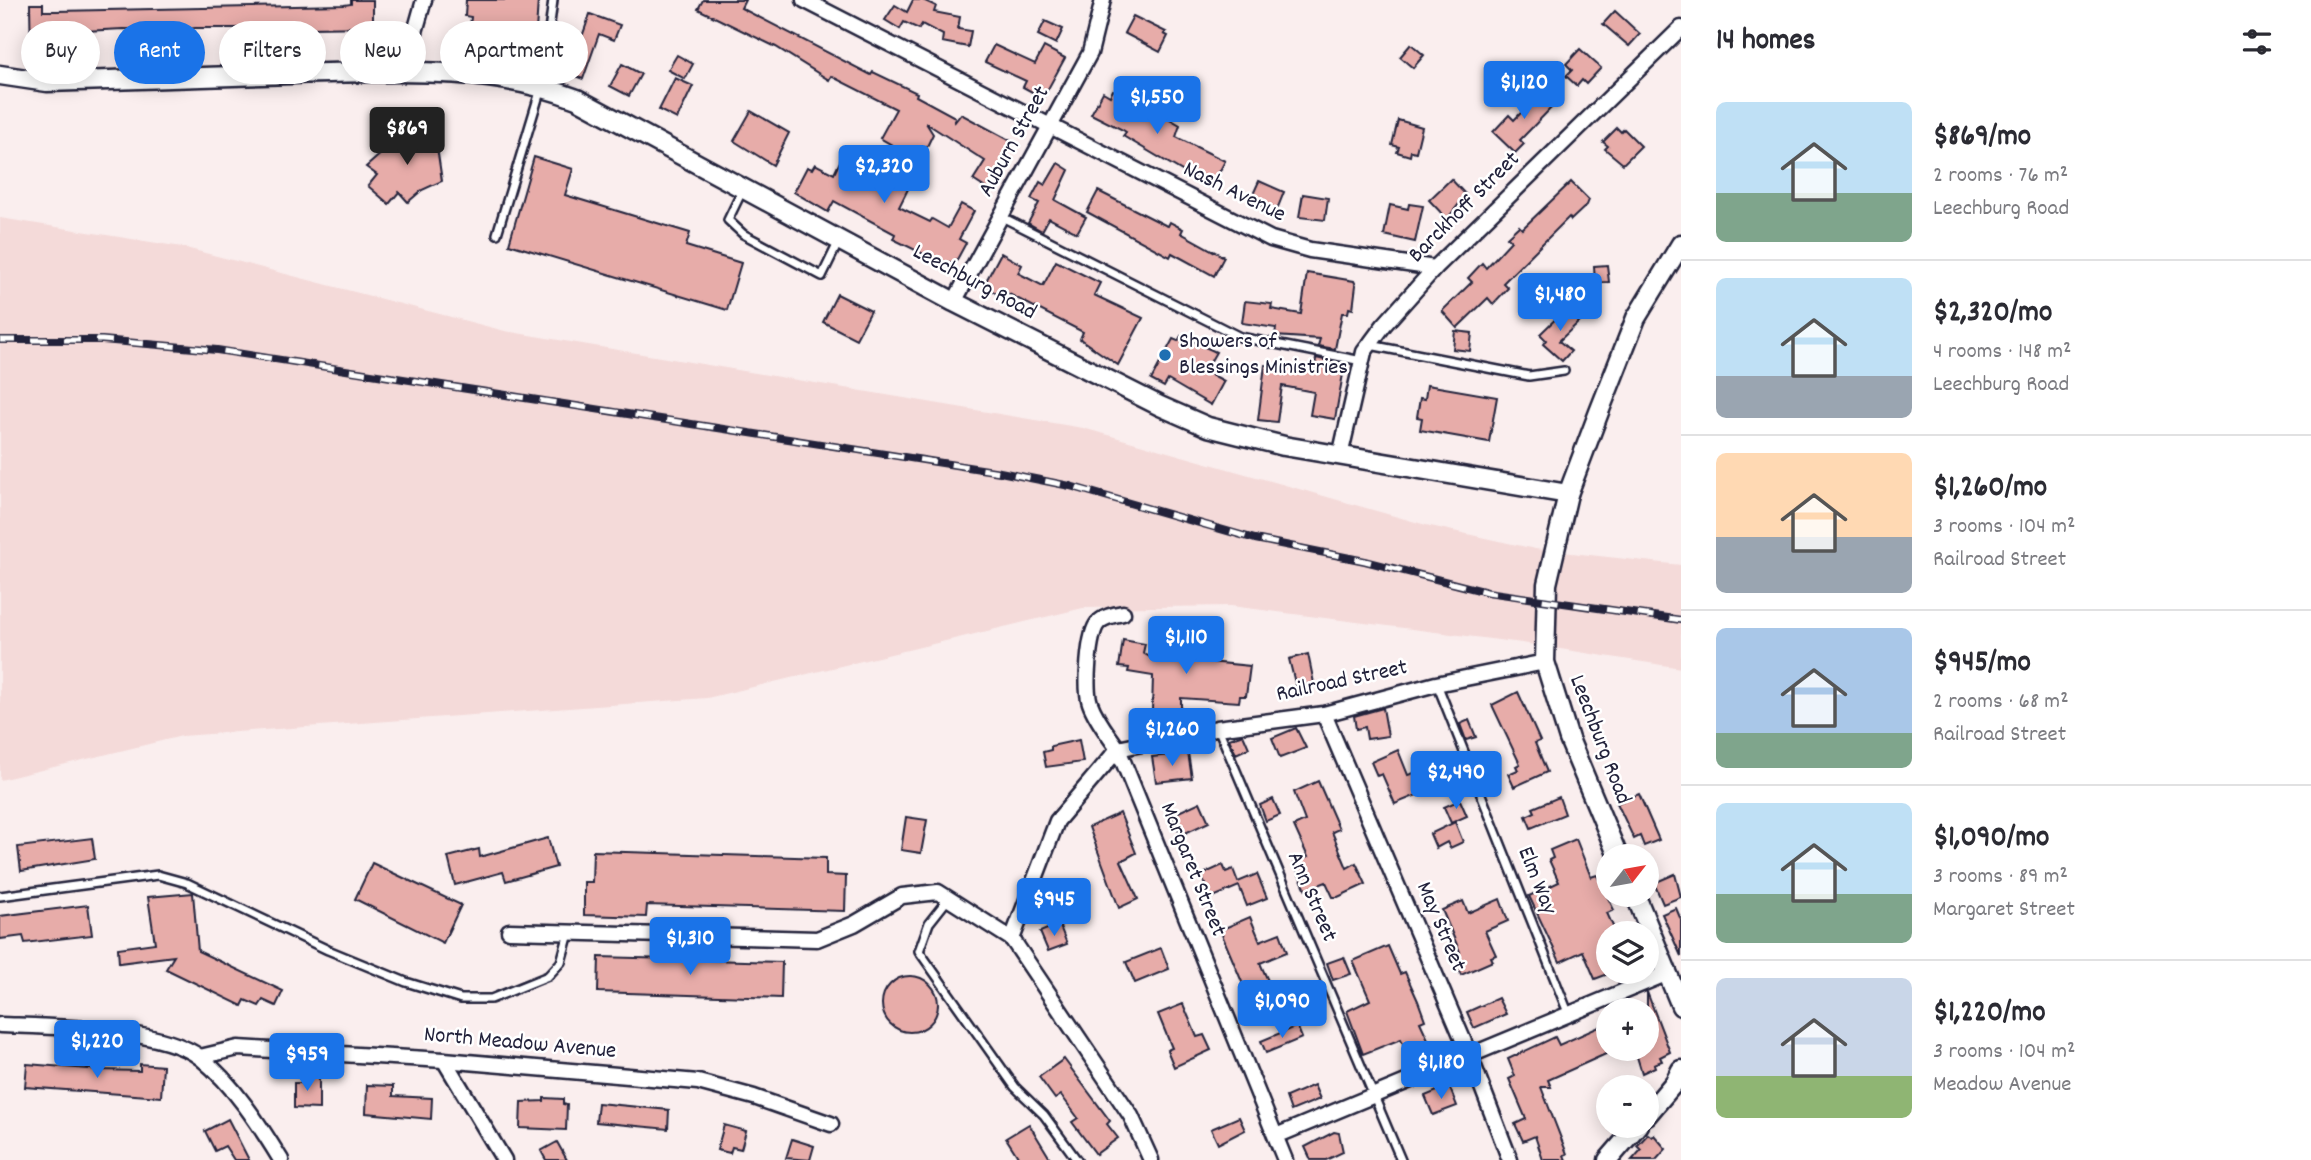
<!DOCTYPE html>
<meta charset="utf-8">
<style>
body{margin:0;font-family:Dekko,sans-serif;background:#f2f2f3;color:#2b2b33;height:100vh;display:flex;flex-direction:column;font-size:26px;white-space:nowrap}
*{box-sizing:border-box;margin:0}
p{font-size:23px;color:#7c7c81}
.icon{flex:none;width:38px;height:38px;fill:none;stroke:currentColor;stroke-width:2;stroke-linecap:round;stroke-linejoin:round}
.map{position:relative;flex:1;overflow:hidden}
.panel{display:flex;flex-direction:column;background:#fff;width:630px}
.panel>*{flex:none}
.hud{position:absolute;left:21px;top:21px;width:665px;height:63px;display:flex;gap:14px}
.needle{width:46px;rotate:59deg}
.fabs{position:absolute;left:1596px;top:844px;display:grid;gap:14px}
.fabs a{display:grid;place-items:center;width:63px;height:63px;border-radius:50%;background:#fff;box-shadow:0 4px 18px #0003;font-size:35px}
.price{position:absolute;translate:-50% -60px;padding:0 16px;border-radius:7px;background:#1a73e8;color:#fff;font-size:23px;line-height:46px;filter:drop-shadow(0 2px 4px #0008)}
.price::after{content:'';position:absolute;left:50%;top:42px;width:21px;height:16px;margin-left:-10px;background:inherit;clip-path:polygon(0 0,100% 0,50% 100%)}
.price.active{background:#222;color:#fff}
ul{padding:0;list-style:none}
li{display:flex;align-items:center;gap:21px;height:175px;padding:0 35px}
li+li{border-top:2px solid #e1e1e2}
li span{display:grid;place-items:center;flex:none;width:196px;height:140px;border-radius:10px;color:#555}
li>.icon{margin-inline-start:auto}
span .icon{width:84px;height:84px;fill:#fffc;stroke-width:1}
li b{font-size:30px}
h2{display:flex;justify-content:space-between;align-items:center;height:84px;padding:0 35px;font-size:30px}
.chip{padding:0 24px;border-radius:32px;background:#fff;box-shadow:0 4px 18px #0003;font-size:24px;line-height:63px}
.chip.active{background:#1a73e8;color:#fff}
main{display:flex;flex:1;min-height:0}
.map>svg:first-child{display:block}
.built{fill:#f4dad9}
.building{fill:#e7aca9;stroke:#22223b;stroke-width:2}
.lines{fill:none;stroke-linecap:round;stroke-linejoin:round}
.service-casing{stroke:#22223b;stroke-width:12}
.minor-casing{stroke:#22223b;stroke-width:19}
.tertiary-casing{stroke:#22223b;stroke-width:23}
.service{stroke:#fff;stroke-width:7}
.minor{stroke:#fff;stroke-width:14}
.tertiary{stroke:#fff;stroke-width:18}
.rail-casing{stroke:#22223b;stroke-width:8}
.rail{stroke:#fff;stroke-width:5;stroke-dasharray:16;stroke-linecap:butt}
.poi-dot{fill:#1f6fb2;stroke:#fff;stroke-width:2.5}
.labels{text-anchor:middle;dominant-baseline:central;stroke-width:5;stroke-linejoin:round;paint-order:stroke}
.street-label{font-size:23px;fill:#22223b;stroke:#fff}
.poi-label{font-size:23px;fill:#22223b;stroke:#fff;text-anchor:start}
</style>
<main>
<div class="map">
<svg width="1681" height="1160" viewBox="0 0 1681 1160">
<rect width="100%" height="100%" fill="#faeeee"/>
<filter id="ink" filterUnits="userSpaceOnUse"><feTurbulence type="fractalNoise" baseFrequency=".0143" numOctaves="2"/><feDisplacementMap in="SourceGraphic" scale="14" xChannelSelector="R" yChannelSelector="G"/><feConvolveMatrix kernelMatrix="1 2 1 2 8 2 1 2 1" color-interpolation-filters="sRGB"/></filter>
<g filter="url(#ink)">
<polygon class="built" points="0,218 182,247 505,331 1083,428 1426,525 1535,549 1681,565 1681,668 1522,643 1231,606 1083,608 707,698 182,736 0,780"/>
<g class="building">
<polygon points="351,0 373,0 373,27 309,28 309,33 296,33 296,28 195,28 162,35 161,30 123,29 85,31 86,36 72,37 72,31 43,31 42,56 31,56 30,4 43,4 43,11 57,11 344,5 351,4"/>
<polygon points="466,0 538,0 535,46 477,42 478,26 470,26 471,17 465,16"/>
<polygon points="703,0 745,0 741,8 871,75 873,72 917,93 916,96 955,117 954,123 961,114 1013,142 1006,157 1010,159 990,191 973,180 985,161 926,123 933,134 920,161 880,138 896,109 831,76 829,80 776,47 698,9"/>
<polygon points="913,0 923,0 936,6 934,12 960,17 958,29 971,31 968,47 942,42 943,35 922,24 919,29 904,22 900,29 885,20 895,5 907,12"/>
<polygon points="1615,11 1640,34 1629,46 1603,24"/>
<polygon points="590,14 620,25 614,40 599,34 583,79 569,74"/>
<polygon points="1133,16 1166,32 1164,34 1168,36 1160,52 1124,33"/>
<polygon points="1045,21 1063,29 1056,44 1038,35"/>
<polygon points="1411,44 1424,55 1413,68 1400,57"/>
<polygon points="994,45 1035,64 1044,47 1065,58 1043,98 1023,87 1026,81 985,62"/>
<polygon points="1580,49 1601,68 1586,84 1582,80 1577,86 1566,76 1572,70 1566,64"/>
<polygon points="677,55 693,64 685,79 668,70"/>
<polygon points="622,64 641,74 629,96 610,86"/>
<polygon points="675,78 693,86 677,119 659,110"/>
<polygon points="1544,89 1557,102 1520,140 1524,144 1515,153 1493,132 1509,115 1514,120"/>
<polygon points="1113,90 1172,115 1170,119 1180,125 1176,137 1225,161 1211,188 1123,136 1126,132 1123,130 1091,114 1103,92 1110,96"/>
<polygon points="751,111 789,133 773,165 734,141"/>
<polygon points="1398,120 1422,127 1416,152 1411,151 1410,156 1397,152 1399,147 1392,145"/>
<polygon points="434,127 442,181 422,190 408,202 399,192 389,204 368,186 377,175 366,167 392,144"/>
<polygon points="1617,128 1621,132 1624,129 1641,146 1623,164 1605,149 1608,146 1603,142"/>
<polygon points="846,149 865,158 863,161 912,181 899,207 930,222 932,219 948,228 961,204 974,211 959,239 966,243 954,265 950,262 948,266 893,239 895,234 834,201 828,212 794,192 807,167 812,169 815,164 834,174"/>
<polygon points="534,157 573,169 565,195 690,233 686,246 741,263 727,310 509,244"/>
<polygon points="1058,163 1069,170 1055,200 1086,217 1077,233 1049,218 1042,231 1028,223 1039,203 1031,199 1040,182 1045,185"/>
<polygon points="1451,179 1466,195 1447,219 1429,200"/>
<polygon points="1259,181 1284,192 1276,212 1250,201"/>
<polygon points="1571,182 1589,200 1587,205 1571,220 1569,217 1503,283 1508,288 1493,304 1488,298 1457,328 1442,311 1472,282 1468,278 1482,263 1486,268 1511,241 1507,237 1519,226 1522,229"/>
<polygon points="1098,191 1165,225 1168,226 1170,222 1183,229 1181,233 1224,257 1214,276 1172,253 1170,257 1087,212"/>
<polygon points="1303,194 1328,198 1325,220 1299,217"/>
<polygon points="1409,204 1423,206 1415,242 1384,235 1390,205 1408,209"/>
<polygon points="1001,253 1022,265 1018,273 1043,286 1056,261 1100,283 1094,295 1143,318 1118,365 1080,339 1083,332 1005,292 1003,297 987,288 989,284 986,281"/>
<polygon points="1607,265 1609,282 1595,283 1594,266"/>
<polygon points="1307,273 1354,281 1356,285 1353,309 1349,308 1348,313 1342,313 1335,349 1318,346 1320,339 1275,336 1276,328 1242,323 1245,301 1272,304 1271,309 1301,314"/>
<polygon points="837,294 871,311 856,339 823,322"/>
<polygon points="1568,307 1581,320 1559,341 1571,351 1562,361 1543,344 1546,340 1540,334"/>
<polygon points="1455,331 1472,333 1470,351 1453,349"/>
<polygon points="1181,336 1216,352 1205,371 1224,381 1211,405 1168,380 1164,387 1151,380 1173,339 1178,341"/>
<polygon points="1316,358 1333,362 1331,372 1343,374 1335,419 1310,415 1314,392 1282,386 1277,422 1258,420 1265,365 1315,369"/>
<polygon points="1427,385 1497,397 1489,442 1420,430 1422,418 1417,417 1420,398 1425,399"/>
<polygon points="1123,640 1145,644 1143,653 1150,657 1192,658 1193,641 1211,642 1210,662 1250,666 1246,696 1240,696 1239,702 1181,698 1181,713 1152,711 1153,676 1128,672 1129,668 1119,667"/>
<polygon points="1308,654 1314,683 1296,687 1289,659"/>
<polygon points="1518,692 1540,741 1535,743 1547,772 1514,787 1508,774 1518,770 1516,766 1520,764 1492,705"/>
<polygon points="1383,708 1388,736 1367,739 1365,727 1356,729 1354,716"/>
<polygon points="1469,720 1476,737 1466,740 1460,724"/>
<polygon points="1296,728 1306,748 1280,758 1272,738"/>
<polygon points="1243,734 1249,748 1236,754 1229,739"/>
<polygon points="1079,740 1083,762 1046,767 1043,752 1051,750 1051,746"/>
<polygon points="1398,750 1408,775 1414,773 1422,793 1395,804 1382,774 1377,776 1371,762"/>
<polygon points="1188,753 1192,778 1156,782 1152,757"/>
<polygon points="1318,781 1339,829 1332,832 1347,868 1356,863 1366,884 1338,897 1333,897 1326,882 1306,890 1294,863 1308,857 1294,826 1305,821 1294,792"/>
<polygon points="1639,794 1659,840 1644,846 1640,836 1634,839 1617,803"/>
<polygon points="1559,797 1565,814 1531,828 1526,816 1535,812 1533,808"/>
<polygon points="1273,799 1280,815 1266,821 1260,805"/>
<polygon points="1460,800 1467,816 1451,823 1444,807"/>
<polygon points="1200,802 1209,822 1181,835 1172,815"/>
<polygon points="1120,813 1136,853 1121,861 1138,899 1119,908 1089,827"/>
<polygon points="906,817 927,820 921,853 901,850"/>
<polygon points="1455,822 1463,842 1450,848 1447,842 1436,848 1430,834"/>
<polygon points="92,838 95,859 21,871 18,847"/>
<polygon points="548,838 556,867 506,881 503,872 455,885 448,857 479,849 480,857"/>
<polygon points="1576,839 1591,877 1597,875 1614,910 1607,913 1616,933 1608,933 1608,974 1595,979 1583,951 1560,962 1529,896 1559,882 1549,860 1553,858 1550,850"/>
<polygon points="593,851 826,858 826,875 846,876 845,911 647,905 646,917 584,915 584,882 592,882"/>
<polygon points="372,863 461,905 443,943 355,899"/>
<polygon points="1223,865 1226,872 1233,869 1238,882 1257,874 1267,898 1247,906 1239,886 1211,898 1201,875"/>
<polygon points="1675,874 1681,897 1663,904 1654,883"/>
<polygon points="193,893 198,951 283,991 276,1006 263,1000 259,1006 245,1000 242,1006 166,969 174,956 119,963 118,948 155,943 148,897"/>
<polygon points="1500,899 1508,921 1485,931 1496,955 1491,957 1493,961 1461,975 1452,955 1460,952 1442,910 1463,901 1468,913"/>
<polygon points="88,905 92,935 25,943 23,936 0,939 0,916"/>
<polygon points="1676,908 1681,920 1681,956 1662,914"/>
<polygon points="1250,917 1260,941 1280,933 1287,952 1260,963 1278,1003 1255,1013 1220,930"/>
<polygon points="1059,924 1067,944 1048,951 1040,932"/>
<polygon points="1388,946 1400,974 1405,972 1418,1001 1425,1020 1420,1022 1433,1050 1410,1060 1401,1039 1363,1054 1347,1011 1370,1000 1353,961"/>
<polygon points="1161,948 1169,969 1135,983 1126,962"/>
<polygon points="599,957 782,962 781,998 598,992"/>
<polygon points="1344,957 1351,974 1333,980 1327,963"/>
<circle cx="910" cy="1004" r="28"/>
<polygon points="1647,992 1670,1052 1660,1057 1662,1061 1654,1064 1655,1067 1642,1073 1635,1050 1647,1048"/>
<polygon points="1498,998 1506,1014 1474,1028 1467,1012"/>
<polygon points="1183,1004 1197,1037 1204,1035 1211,1050 1174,1067 1167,1050 1172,1048 1158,1014"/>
<polygon points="1608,1023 1608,1053 1548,1080 1551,1087 1541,1087 1567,1154 1564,1155 1566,1160 1543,1160 1535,1136 1523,1141 1515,1124 1526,1119 1509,1079 1515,1076 1508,1059 1555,1037 1559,1045"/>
<polygon points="1297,1026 1302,1038 1266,1053 1261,1041"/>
<polygon points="1064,1059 1110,1121 1107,1124 1118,1138 1096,1154 1072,1122 1078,1118 1061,1095 1055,1099 1039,1077"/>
<polygon points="27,1064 101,1070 140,1071 140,1064 163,1066 161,1097 25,1087"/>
<polygon points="301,1075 319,1075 319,1109 294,1108 294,1083 301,1083"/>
<polygon points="367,1085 393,1086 393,1096 432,1098 431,1119 366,1113"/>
<polygon points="1314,1085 1320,1099 1291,1111 1286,1097"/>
<polygon points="1449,1086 1457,1106 1433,1115 1425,1096"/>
<polygon points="544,1098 563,1099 563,1104 567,1105 566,1130 520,1128 521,1102 544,1101"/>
<polygon points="598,1103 669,1110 668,1129 596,1122"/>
<polygon points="1239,1117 1245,1130 1218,1144 1211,1129"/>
<polygon points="228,1119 249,1160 234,1160 225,1146 215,1151 205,1131"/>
<polygon points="1029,1124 1051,1160 1020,1160 1006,1138"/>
<polygon points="724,1125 746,1131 741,1149 732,1147 730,1153 717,1150"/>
<polygon points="1334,1132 1339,1133 1343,1152 1326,1160 1311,1160 1305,1147"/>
<polygon points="1648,1134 1652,1137 1654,1135 1666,1149 1656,1160 1632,1160 1641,1150 1637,1146"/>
<polygon points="792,1139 814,1146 810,1160 786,1158"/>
<polygon points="557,1142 567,1160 546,1160 541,1151"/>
</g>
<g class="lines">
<g class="service-casing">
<g id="service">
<polyline points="743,189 728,220 743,234 822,276 839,241"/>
<polyline points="1000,216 1240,337 1362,361"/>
<polyline points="497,234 542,85 553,0"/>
<polyline points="1370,345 1529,376 1564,371"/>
<polyline points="1437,684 1569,1015"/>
<polyline points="1218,728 1401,1160"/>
<polyline points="0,896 158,875 187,883 328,950 406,982 461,999 491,999 548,976 561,962 569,933"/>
<polyline points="948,899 929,923 919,951 1015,1087 1044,1115 1077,1160"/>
</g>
</g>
<g class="minor-casing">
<g id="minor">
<polyline points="804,0 1271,239 1310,250 1435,268"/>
<polyline points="404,71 424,0"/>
<polyline points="954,302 1090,53 1103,0"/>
<polyline points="1340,456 1364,352 1384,325 1435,268 1681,28"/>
<path d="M1123 613C1114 615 1104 616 1098 623 1088 633 1085 689 1090 703 1096 720 1108 734 1118 749L1285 1160"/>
<polyline points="1324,714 1470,1056 1510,1160"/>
<polyline points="509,931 817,939 854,924 902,896 938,892 1012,939"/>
<path d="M0 1025C50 1027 162 1027 201 1058 234 1085 259 1124 281 1160"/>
<polyline points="200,1057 238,1048 444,1060 698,1082 754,1097 831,1124"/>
<polyline points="444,1060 504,1160"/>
<polyline points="1276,1136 1668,973"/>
<polyline points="1151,1160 1131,1116 1012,939 1057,821 1118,749 1217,728 1324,714 1436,684 1545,662"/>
</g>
</g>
<g class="tertiary-casing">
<g id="tertiary">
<path d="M0 75 47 82C129 79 211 77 292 74 389 72 486 64 577 99L954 302 1160 406 1208 427 1284 446 1568 494"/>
<polyline points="1618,856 1569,739 1545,662 1547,584 1568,494 1599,412 1636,318 1681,244"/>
<polyline points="1635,894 1681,1006"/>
<polyline points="1647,1115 1675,1082 1681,1070"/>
<polyline points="1608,1160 1638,1125"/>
</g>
</g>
<use href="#service" class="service"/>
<use href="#minor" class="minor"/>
<use href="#tertiary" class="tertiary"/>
<g class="rail-casing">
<polyline id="rail" points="0,340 102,340 217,350 1000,472 1070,486 1255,539 1365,561 1487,592 1681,620"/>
</g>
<use href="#rail" class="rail"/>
</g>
</g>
<circle class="poi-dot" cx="1165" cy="355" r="7"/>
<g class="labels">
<g class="street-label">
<text transform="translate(1015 142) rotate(-61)">Auburn Street</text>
<text transform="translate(1234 193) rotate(26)">Nash Avenue</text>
<text transform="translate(1465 208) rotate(-45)">Barckhoff Street</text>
<text transform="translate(974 283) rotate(28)">Leechburg Road</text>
<text transform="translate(1342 682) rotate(-12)">Railroad Street</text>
<text transform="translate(1599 740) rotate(69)">Leechburg Road</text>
<text transform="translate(1192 870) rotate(68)">Margaret Street</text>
<text transform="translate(1536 881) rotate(68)">Elm Way</text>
<text transform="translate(1311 897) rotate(67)">Ann Street</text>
<text transform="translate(1440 927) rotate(67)">May Street</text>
<text transform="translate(520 1044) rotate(5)">North Meadow Avenue</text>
</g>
<g class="poi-label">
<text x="1179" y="342">Showers of<tspan x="1179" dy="26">Blessings Ministries</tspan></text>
</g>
</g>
</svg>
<div class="fabs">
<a><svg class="needle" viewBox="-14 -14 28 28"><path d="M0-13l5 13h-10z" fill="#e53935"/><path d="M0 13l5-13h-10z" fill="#7c7c81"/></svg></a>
<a><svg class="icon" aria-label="layers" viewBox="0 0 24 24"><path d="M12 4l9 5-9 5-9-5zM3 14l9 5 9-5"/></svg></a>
<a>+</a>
<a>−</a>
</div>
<b class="price" style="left:1524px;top:121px">$1,120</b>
<b class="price" style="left:1157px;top:136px">$1,550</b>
<b class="price active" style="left:407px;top:167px">$869</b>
<b class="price" style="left:884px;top:205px">$2,320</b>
<b class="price" style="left:1560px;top:333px">$1,480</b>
<b class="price" style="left:1186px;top:676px">$1,110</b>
<b class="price" style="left:1172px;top:768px">$1,260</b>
<b class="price" style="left:1456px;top:811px">$2,490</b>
<b class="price" style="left:1054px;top:938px">$945</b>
<b class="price" style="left:690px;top:977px">$1,310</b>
<b class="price" style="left:1282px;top:1040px">$1,090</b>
<b class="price" style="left:97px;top:1080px">$1,220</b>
<b class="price" style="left:307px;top:1093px">$959</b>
<b class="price" style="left:1441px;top:1101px">$1,180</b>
<div class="hud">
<a class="chip">Buy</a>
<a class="chip active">Rent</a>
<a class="chip">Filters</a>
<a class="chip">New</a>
<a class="chip">Apartment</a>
</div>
</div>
<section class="panel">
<h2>14 homes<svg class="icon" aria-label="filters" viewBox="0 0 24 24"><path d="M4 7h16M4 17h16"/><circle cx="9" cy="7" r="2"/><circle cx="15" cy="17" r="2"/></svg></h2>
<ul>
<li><span style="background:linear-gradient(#bfe0f5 65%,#7fa58c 0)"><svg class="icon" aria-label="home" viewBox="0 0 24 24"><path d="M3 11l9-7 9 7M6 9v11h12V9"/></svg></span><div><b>$869/mo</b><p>2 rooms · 76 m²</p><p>Leechburg Road</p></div></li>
<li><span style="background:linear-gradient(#bfe0f5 70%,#9aa5b1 0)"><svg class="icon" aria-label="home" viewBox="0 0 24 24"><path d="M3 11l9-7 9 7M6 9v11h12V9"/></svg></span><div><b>$2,320/mo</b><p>4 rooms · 148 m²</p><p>Leechburg Road</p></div></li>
<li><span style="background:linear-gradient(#ffd9b3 60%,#9aa5b1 0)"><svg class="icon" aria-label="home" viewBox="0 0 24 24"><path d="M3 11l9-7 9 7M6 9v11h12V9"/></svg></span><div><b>$1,260/mo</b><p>3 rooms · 104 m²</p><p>Railroad Street</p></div></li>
<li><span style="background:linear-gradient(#a9c7e8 75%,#7fa58c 0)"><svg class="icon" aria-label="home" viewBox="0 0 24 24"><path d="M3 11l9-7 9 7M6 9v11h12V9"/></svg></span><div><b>$945/mo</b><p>2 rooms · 68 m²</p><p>Railroad Street</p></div></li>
<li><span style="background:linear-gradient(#bfe0f5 65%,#7fa58c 0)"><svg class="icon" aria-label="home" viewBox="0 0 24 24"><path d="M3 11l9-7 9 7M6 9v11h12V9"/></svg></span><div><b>$1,090/mo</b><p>3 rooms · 89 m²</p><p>Margaret Street</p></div></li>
<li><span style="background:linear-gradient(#c9d6e8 70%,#8fb573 0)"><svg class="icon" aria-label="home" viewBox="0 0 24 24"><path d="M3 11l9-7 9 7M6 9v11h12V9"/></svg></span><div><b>$1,220/mo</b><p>3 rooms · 104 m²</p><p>Meadow Avenue</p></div></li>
</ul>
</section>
</main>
